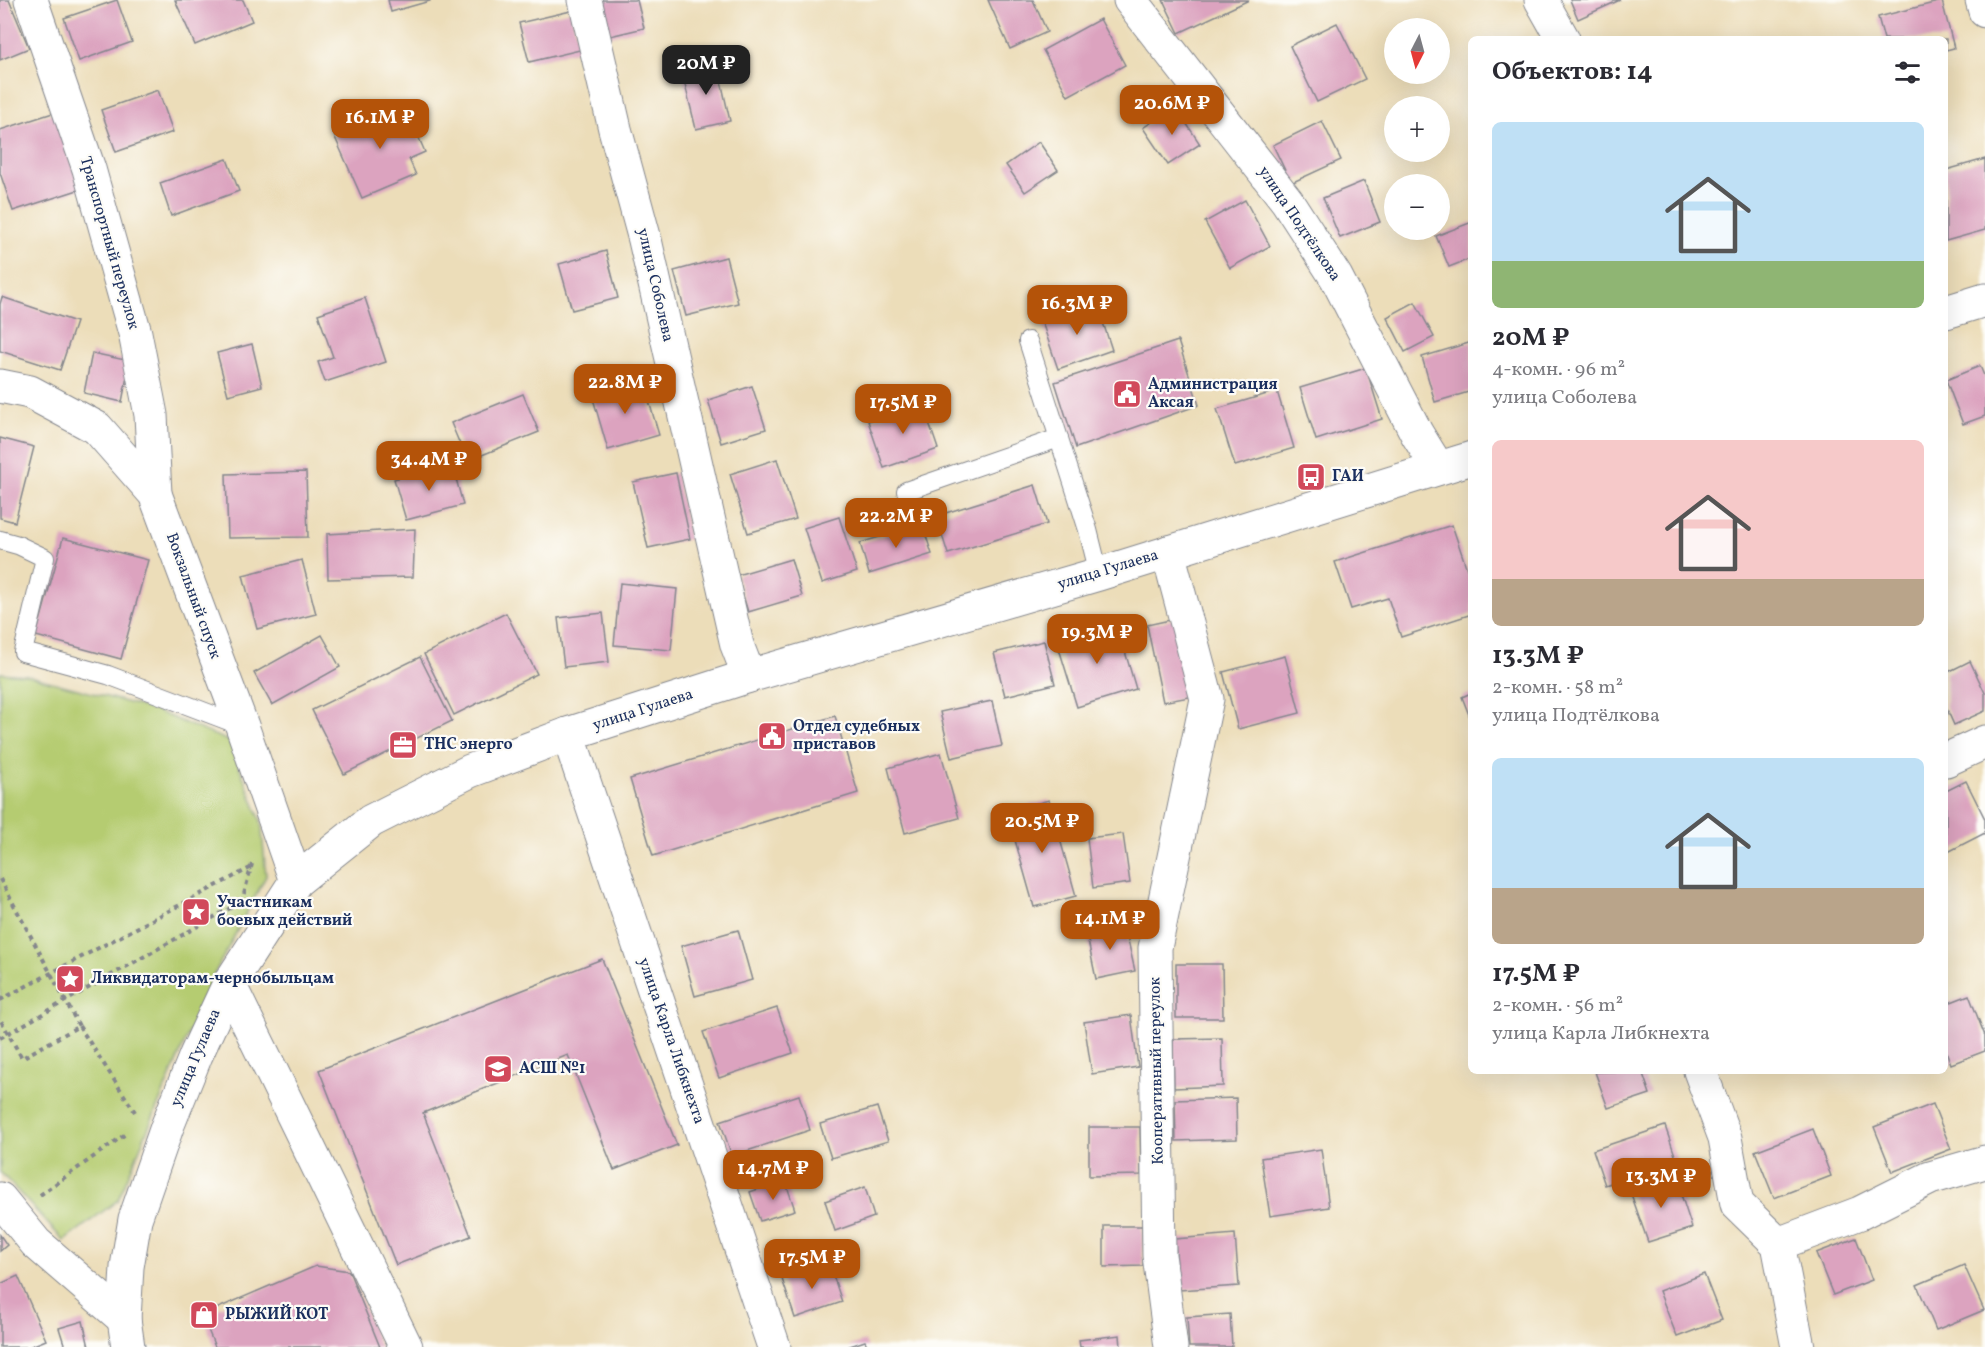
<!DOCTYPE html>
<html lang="ru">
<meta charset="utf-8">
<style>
body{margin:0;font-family:Vollkorn,serif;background:#f7f7f7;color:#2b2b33;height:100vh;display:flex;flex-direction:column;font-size:22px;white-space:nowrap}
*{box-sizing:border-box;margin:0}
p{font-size:20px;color:#7c7c81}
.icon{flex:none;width:33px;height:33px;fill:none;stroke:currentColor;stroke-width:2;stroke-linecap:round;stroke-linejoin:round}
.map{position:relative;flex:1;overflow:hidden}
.drawer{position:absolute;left:1468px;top:36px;width:480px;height:1038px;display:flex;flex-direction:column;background:#fff;border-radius:9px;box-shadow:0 6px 24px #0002}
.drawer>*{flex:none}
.needle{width:39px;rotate:186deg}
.buttons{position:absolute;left:1384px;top:18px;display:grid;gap:12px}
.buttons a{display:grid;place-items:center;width:66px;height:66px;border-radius:50%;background:#fff;box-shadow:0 6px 24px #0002;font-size:30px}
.price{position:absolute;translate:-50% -51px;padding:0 14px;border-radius:12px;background:#b45309;color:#fff;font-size:20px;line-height:39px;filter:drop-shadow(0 2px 3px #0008)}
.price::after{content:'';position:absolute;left:50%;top:36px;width:18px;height:14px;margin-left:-9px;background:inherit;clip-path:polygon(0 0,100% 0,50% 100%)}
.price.on{background:#222;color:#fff}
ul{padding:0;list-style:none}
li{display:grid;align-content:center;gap:12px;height:318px;padding:0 24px}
li span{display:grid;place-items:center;height:186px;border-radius:9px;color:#555}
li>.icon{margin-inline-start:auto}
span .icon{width:108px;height:108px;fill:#fffc;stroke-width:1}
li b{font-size:26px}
h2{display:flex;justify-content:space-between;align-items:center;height:72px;padding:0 24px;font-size:26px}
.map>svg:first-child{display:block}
.green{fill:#b5cc71;stroke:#687e68;stroke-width:1.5}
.building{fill:#dca3bf}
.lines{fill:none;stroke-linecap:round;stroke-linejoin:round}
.lane-casing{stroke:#84868c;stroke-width:20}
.street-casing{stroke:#84868c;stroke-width:35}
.secondary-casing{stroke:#84868c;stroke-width:35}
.path{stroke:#84868c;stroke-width:4;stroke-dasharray:4.5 4.5;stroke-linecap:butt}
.lane{stroke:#fff;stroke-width:18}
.street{stroke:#fff;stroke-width:33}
.secondary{stroke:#fff;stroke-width:33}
.labels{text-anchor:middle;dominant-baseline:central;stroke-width:4.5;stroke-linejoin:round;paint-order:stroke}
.street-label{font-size:16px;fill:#1b2f5e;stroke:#fdfcf7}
.poi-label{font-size:16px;font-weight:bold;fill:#1b2f5e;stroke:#fdfcf7;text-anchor:start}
</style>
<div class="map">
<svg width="1985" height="1347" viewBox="0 0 1985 1347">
<rect width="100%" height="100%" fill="#fdfcf7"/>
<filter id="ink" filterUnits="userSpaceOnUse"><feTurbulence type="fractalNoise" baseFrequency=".0167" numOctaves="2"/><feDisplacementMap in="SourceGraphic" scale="12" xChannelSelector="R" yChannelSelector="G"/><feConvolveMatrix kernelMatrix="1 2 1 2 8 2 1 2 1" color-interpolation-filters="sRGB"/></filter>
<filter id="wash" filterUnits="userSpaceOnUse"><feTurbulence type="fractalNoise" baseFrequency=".008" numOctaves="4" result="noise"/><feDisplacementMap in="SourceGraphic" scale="24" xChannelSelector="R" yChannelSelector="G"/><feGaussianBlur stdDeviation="1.35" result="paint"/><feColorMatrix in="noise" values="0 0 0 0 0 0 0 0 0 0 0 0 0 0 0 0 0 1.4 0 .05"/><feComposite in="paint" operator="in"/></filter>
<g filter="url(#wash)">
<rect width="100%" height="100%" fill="#ecddb9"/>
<polygon class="green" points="0,673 26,675 151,709 229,741 261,821 266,876 211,980 118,1200 64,1241 0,1172"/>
<g id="blocks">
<g class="building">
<polygon points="0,0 9,0 29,48 0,60"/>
<polygon points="117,0 132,42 79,61 64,18"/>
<polygon points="175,0 243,0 252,21 195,45"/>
<polygon points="388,0 430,0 430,1 391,12"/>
<polygon points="602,0 637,0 644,28 610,36"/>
<polygon points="988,0 1033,0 1047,32 1010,49"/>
<polygon points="1163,0 1249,0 1179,33"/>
<polygon points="1570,0 1620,0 1578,19"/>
<polygon points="1942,1 1954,48 1946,50 1946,39 1884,39 1878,17"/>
<polygon points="571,11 580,50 529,62 519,23"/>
<polygon points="1100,19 1125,65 1068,96 1043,50"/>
<polygon points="1337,23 1365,79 1317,102 1290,46"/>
<polygon points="717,63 730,121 696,129 682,72"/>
<polygon points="158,90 173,132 116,152 101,110"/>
<polygon points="404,103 425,152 409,159 416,175 362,198 333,133"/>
<polygon points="1175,106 1200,144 1168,165 1143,128"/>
<polygon points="56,112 81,189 13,211 0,173 0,130"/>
<polygon points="1322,121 1341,160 1291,183 1273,145"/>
<polygon points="1039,142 1058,170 1025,192 1006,165"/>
<polygon points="227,159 239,191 171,216 160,183"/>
<polygon points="1985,159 1985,230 1946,241 1946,170"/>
<polygon points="1364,181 1380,222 1340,238 1323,198"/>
<polygon points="1245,200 1270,246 1230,268 1205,222"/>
<polygon points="1472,222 1472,258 1449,267 1436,236"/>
<polygon points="606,251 618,298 572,310 559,264"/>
<polygon points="726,257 738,303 686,316 674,271"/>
<polygon points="2,297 76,322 60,370 0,351 0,304"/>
<polygon points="365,298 386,362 325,382 318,362 333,357 318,314"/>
<polygon points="1415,302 1434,337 1405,352 1387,317"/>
<polygon points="1097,304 1112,350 1058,369 1042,322"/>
<polygon points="1178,341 1199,405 1076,448 1055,382"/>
<polygon points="1472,342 1472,391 1435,402 1422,357"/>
<polygon points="252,344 262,386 228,395 217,353"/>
<polygon points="92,353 130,361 122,402 84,393"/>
<polygon points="1980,366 1985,378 1985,416 1963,424 1946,380"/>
<polygon points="1366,368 1382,419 1316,440 1300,388"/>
<polygon points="643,381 659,435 608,450 592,395"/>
<polygon points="752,386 766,429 721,443 708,400"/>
<polygon points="1277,391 1294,448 1235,466 1217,409"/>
<polygon points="523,394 539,432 467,461 451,423"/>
<polygon points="922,402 938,449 884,468 868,421"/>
<polygon points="0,438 34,447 15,522 0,518"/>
<polygon points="777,459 796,519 748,533 730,474"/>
<polygon points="452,463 463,505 406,520 394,479"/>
<polygon points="306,472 308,537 228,538 226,474"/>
<polygon points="676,473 690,539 648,548 633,482"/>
<polygon points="1035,485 1047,524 948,554 936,516"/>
<polygon points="839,517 857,572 822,583 804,528"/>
<polygon points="922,524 932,554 869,574 860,543"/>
<polygon points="1452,525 1472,584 1472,614 1401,637 1388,598 1351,609 1335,562"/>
<polygon points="415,529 413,577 328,579 327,534"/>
<polygon points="63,538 148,560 121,659 36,636"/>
<polygon points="791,559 802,596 748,612 737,575"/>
<polygon points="302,560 316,614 257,629 243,575"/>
<polygon points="620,583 677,589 671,650 614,645"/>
<polygon points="506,613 537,674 454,715 424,654"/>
<polygon points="603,613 609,662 564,667 558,618"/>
<polygon points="1179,618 1195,696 1163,702 1147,625"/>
<polygon points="1117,624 1136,689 1077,707 1057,642"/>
<polygon points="322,635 340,667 272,705 254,673"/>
<polygon points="1044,641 1055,684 1005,696 994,653"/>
<polygon points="1285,656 1300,713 1238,729 1223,672"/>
<polygon points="420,657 452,721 344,774 312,710"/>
<polygon points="1970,661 1985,693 1985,711 1954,725 1946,707 1946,673"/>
<polygon points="1471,693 1471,720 1462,697"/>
<polygon points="992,701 1002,746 951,758 940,712"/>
<polygon points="835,716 858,793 653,856 630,779"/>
<polygon points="941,753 959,818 905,833 888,768"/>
<polygon points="1966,781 1985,819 1985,833 1946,853 1946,791"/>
<polygon points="1049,800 1076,896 1034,907 1007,812"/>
<polygon points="1123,834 1130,883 1093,888 1087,838"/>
<polygon points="1124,923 1135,971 1096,979 1086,931"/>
<polygon points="738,930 752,980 695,996 681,946"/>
<polygon points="602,959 677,1145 614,1170 568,1055 423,1113 471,1236 396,1265 319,1070"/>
<polygon points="1176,964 1222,964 1223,1018 1176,1018"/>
<polygon points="1969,995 1985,1036 1985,1051 1951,1064 1946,1051 1946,1004"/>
<polygon points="777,1008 793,1053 719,1078 703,1032"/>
<polygon points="1131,1015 1138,1067 1092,1074 1084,1022"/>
<polygon points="1222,1038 1223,1086 1174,1088 1173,1039"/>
<polygon points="1642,1071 1650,1094 1608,1108 1595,1072"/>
<polygon points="799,1095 810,1130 732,1156 720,1121"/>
<polygon points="1236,1098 1237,1139 1176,1141 1175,1100"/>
<polygon points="1933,1104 1951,1149 1892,1172 1874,1127"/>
<polygon points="877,1107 888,1141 831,1158 820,1124"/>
<polygon points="1665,1126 1677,1161 1605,1185 1593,1150"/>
<polygon points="1089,1127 1140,1127 1141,1175 1089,1176"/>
<polygon points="1813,1129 1831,1176 1774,1198 1755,1151"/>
<polygon points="1321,1149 1329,1207 1270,1216 1261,1158"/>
<polygon points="1675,1176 1692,1228 1648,1242 1630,1191"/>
<polygon points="785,1180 795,1210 760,1221 750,1192"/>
<polygon points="865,1187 874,1217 835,1231 825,1201"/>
<polygon points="1104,1226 1142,1226 1143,1266 1104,1267"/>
<polygon points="1235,1234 1239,1286 1179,1290 1175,1239"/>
<polygon points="0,1235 7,1245 0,1251"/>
<polygon points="1856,1238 1872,1280 1833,1295 1816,1253"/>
<polygon points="829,1263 842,1302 795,1318 782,1279"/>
<polygon points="1964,1265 1984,1310 1936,1330 1917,1285"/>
<polygon points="316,1266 349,1271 380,1347 215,1347 202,1315"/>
<polygon points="1704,1274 1722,1320 1677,1337 1659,1291"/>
<polygon points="18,1276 46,1340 29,1347 0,1347 0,1284"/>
<polygon points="1230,1314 1232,1347 1189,1347 1187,1317"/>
<polygon points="83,1321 89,1347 65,1347 59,1328"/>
<polygon points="1120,1335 1121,1347 1080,1347 1079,1340"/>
<polygon points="865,1341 868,1347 847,1347"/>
</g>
</g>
</g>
<g filter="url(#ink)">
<use href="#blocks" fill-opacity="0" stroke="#84868c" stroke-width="1.5"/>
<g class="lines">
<g class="lane-casing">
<g id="lane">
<polyline points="1028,341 1088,530 1099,574"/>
<polyline points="906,491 1059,438"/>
<polyline points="0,540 18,545 45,558 23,652 108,675 242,726"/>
</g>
</g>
<g class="street-casing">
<g id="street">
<polyline points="31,0 89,169 135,333 151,415 155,494"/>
<polyline points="585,0 615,129 645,240 737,645 749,676"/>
<polyline points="1130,0 1287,201 1336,277 1417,434 1438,468"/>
<polyline points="1541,0 1563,39"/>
<polyline points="1982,0 1985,11"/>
<polyline points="1168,552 1207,699 1155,948 1159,1255 1171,1347"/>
<polyline points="568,734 774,1347"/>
<polyline points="1946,760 1985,742"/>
<polyline points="229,984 406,1347"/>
<polyline points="1700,1071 1725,1138 1737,1204 1778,1244 1798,1347"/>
<polyline points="0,1199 36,1243 124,1319"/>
<polyline points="1778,1244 1860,1213 1930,1178 1985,1162"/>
</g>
</g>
<g class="secondary-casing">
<g id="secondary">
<polyline points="1946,312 1985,300"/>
<polyline points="0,386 30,392 97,428 155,494 242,726 296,881"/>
<polyline points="128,1347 124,1319 127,1267 135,1219 167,1127 196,1055 229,984 296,881 371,821 470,771 568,734 749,676 1099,574 1472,458"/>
</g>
</g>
<g class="path">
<polyline points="0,879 79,1026 22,1058 0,1019"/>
<polyline points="244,894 252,864"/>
<polyline points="0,1000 252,867"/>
<polyline points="79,1026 135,1112"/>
<polyline points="0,1038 239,903"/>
<polyline points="40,1195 127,1133"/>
</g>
<use href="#lane" class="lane"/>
<use href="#street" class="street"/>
<use href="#secondary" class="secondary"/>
</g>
</g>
<defs>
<g id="civic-square" transform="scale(1.5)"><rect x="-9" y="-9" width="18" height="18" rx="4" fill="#d1495b" stroke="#fdfcf7"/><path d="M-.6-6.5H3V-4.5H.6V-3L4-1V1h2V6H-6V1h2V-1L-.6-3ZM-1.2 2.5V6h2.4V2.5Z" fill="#fff"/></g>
<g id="bus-square" transform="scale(1.5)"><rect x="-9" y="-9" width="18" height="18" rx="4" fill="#d1495b" stroke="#fdfcf7"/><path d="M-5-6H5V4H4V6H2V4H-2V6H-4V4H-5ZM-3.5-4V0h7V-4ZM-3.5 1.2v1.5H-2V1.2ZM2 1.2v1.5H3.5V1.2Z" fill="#fff"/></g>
<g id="office-square" transform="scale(1.5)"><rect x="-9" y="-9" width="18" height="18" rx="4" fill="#d1495b" stroke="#fdfcf7"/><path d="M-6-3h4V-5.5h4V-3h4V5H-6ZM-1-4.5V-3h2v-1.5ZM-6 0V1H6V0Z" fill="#fff"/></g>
<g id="sight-square" transform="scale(1.5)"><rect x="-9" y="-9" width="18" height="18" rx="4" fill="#d1495b" stroke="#fdfcf7"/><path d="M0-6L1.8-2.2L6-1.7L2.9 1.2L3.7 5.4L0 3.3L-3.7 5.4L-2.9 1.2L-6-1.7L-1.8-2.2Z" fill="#fff"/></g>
<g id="school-square" transform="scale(1.5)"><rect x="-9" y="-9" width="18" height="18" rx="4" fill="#d1495b" stroke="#fdfcf7"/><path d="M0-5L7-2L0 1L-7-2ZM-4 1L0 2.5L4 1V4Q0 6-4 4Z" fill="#fff"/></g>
<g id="shop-square" transform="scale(1.5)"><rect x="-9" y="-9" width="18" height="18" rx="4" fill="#d1495b" stroke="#fdfcf7"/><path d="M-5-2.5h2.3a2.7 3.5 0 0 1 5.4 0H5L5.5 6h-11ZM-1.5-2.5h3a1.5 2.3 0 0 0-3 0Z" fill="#fff"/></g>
</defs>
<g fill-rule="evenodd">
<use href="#civic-square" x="1127" y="394"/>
<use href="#bus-square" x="1311" y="477"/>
<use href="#civic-square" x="772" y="736"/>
<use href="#office-square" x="403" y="745"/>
<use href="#sight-square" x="196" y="912"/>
<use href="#sight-square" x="70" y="979"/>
<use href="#school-square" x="498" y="1069"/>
<use href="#shop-square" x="204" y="1315"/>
</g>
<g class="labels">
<g class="street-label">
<text transform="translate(1299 224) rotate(56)">улица Подтёлкова</text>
<text transform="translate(109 243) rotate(74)">Транспортный переулок</text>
<text transform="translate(655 285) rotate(77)">улица Соболева</text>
<text transform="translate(1108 570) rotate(-17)">улица Гулаева</text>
<text transform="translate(193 596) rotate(70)">Вокзальный спуск</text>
<text transform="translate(643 710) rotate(-18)">улица Гулаева</text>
<text transform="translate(671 1041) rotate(71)">улица Карла Либкнехта</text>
<text transform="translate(196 1058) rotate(-67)">улица Гулаева</text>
<text transform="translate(1157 1071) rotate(-91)">Кооперативный переулок</text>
</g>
<g class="poi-label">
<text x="1148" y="385">Администрация<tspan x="1148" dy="18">Аксая</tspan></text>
<text x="1332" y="477">ГАИ</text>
<text x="793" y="727">Отдел судебных<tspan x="793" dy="18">приставов</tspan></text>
<text x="424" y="745">ТНС энерго</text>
<text x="217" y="903">Участникам<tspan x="217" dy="18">боевых действий</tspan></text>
<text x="91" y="979">Ликвидаторам-чернобыльцам</text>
<text x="519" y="1069">АСШ №1</text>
<text x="225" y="1315">РЫЖИЙ КОТ</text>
</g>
</g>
</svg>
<div class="buttons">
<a><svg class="needle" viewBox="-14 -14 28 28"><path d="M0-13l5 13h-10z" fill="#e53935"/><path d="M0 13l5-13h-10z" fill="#7c7c81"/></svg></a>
<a>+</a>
<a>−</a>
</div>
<b class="price on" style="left:706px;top:96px">20M ₽</b>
<b class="price" style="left:1172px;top:136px">20.6M ₽</b>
<b class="price" style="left:380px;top:150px">16.1M ₽</b>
<b class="price" style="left:1077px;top:336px">16.3M ₽</b>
<b class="price" style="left:625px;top:415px">22.8M ₽</b>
<b class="price" style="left:903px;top:435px">17.5M ₽</b>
<b class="price" style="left:429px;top:492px">34.4M ₽</b>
<b class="price" style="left:896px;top:549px">22.2M ₽</b>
<b class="price" style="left:1097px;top:665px">19.3M ₽</b>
<b class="price" style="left:1042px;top:854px">20.5M ₽</b>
<b class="price" style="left:1110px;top:951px">14.1M ₽</b>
<b class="price" style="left:773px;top:1201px">14.7M ₽</b>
<b class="price" style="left:1661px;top:1209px">13.3M ₽</b>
<b class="price" style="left:812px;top:1290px">17.5M ₽</b>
<section class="drawer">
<h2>Объектов: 14<svg class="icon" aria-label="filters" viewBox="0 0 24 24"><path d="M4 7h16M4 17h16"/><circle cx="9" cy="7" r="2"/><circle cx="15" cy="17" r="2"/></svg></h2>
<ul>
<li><span style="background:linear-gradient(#bfe0f5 75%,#8fb573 0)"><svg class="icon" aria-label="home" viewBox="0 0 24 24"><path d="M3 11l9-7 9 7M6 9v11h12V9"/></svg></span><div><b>20M ₽</b><p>4-комн. · 96 m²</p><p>улица Соболева</p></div></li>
<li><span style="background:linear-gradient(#f6c9c9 75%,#b9a48a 0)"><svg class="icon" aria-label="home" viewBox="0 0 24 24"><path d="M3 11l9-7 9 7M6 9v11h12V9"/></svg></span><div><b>13.3M ₽</b><p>2-комн. · 58 m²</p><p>улица Подтёлкова</p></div></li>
<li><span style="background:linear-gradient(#bfe0f5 70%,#b9a48a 0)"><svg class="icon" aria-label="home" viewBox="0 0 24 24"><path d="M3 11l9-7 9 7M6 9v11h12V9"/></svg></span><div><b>17.5M ₽</b><p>2-комн. · 56 m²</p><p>улица Карла Либкнехта</p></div></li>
</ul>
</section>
</div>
